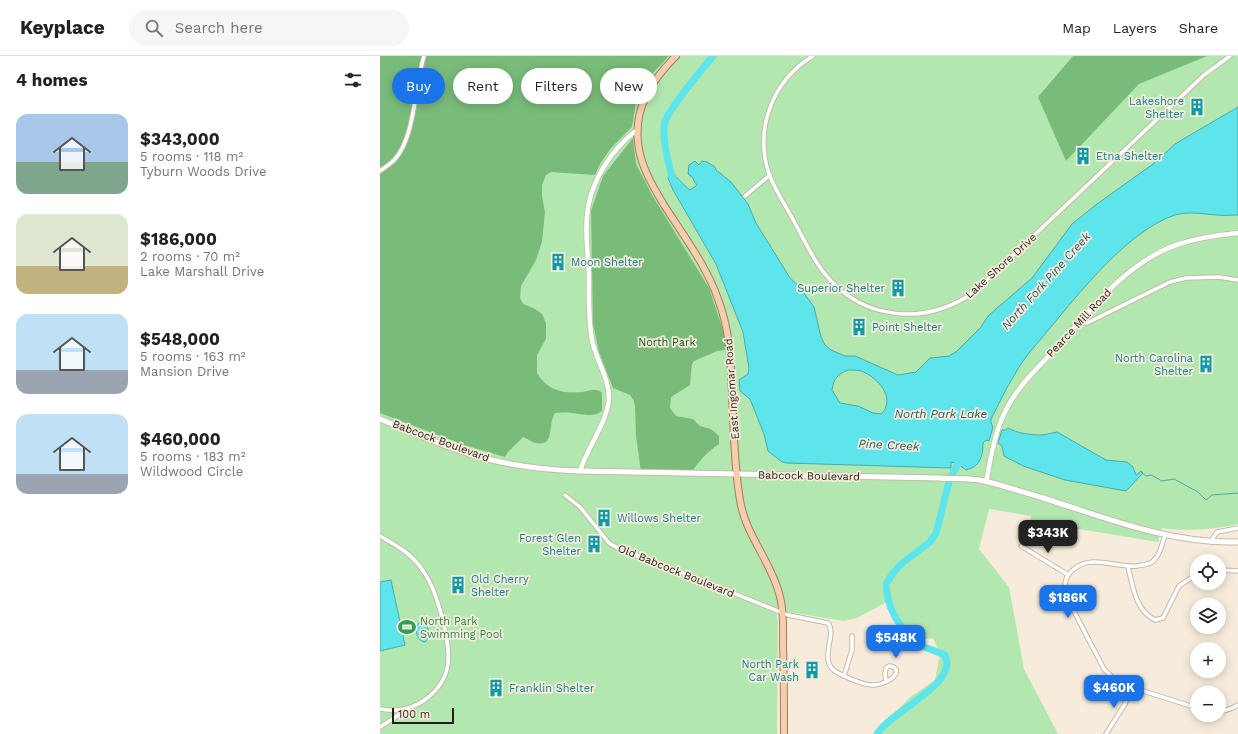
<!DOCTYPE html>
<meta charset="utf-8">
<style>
body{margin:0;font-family:"Work Sans",sans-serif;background:#f6f6f6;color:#202124;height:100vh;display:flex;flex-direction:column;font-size:15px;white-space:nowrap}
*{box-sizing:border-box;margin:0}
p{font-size:13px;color:#757577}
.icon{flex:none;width:22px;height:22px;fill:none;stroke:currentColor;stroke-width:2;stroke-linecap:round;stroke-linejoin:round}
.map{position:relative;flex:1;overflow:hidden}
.sheet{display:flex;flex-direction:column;background:#fff;width:380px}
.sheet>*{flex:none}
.guide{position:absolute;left:12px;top:12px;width:380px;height:36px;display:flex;gap:8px}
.fabs{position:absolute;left:810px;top:498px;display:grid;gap:8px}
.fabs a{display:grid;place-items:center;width:36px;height:36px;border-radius:50%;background:#fff;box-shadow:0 2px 10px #0003;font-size:20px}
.scale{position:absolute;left:12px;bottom:10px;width:62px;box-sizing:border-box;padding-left:4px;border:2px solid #231f19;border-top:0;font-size:11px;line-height:14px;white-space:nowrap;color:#231f19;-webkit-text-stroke:3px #f7ecdc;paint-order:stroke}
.price{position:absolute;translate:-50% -34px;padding:0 9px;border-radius:8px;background:#1a73e8;color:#fff;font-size:13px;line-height:26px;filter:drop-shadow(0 1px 2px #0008)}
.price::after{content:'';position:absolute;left:50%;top:24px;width:12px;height:9px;margin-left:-6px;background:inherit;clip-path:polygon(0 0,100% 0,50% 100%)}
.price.selected{background:#222;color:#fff}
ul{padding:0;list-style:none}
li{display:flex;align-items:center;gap:12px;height:100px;padding:0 16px}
li span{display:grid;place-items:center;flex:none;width:112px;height:80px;border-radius:12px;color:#555}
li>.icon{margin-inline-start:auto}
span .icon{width:48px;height:48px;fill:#fffc;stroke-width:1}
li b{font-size:17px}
h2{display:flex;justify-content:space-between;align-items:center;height:48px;padding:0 16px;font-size:17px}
.chip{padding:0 14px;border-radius:18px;background:#fff;box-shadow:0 2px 10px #0003;font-size:14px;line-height:36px}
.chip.selected{background:#1a73e8;color:#fff}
header{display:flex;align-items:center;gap:24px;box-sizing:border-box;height:56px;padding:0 20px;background:#fff;border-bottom:1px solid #e0e0e0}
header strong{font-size:19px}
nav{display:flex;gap:22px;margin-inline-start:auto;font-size:14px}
.search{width:280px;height:36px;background:#f6f6f6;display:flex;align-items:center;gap:10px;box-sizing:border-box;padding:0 14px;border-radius:22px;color:#757577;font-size:15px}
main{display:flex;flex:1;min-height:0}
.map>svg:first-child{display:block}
.green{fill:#b2e8b0}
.forest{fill:#79bb79}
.water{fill:#5ee4eb;stroke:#4ca9ac;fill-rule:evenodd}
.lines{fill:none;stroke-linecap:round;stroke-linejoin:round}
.stream{stroke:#4ca9ac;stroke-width:1}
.river{stroke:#5ee4eb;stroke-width:7}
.minor-casing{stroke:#c5baaa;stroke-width:5.5}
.tertiary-casing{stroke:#c5baaa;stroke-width:6}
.secondary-casing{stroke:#c5baaa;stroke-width:7}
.primary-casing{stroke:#a77c57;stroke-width:8}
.minor{stroke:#fff;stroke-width:3.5}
.tertiary{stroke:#fff;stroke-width:4.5}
.secondary{stroke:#fff;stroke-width:5}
.primary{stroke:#f5ceaf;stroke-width:6}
.labels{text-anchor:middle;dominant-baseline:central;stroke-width:3.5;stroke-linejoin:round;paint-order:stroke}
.culture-label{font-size:11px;fill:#0d838f;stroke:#f7ecdc;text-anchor:start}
.street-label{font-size:11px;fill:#231f19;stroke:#f7ecdc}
.park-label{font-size:11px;fill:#115718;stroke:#f7ecdc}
.leisure-label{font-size:11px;fill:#27864d;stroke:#f7ecdc;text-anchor:start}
.water-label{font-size:12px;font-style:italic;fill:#265e61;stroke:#f7ecdc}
</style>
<header>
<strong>Keyplace</strong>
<div class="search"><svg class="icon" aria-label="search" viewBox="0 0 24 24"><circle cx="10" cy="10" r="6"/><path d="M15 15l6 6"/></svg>Search here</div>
<nav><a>Map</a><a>Layers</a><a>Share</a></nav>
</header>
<main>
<section class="sheet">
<h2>4 homes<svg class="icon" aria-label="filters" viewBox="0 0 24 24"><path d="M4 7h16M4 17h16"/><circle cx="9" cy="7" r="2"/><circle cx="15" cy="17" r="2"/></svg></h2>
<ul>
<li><span style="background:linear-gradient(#a9c7e8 60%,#7fa58c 0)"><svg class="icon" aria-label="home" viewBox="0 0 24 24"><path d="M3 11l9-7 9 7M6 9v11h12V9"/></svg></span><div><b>$343,000</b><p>5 rooms · 118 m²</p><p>Tyburn Woods Drive</p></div></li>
<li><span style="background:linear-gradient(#dfe7d0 65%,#c2b280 0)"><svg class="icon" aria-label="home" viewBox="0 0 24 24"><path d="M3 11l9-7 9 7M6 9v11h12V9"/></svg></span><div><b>$186,000</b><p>2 rooms · 70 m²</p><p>Lake Marshall Drive</p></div></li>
<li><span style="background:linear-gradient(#bfe0f5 70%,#9aa5b1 0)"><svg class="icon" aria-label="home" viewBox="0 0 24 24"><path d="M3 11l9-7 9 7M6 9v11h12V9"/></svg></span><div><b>$548,000</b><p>5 rooms · 163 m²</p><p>Mansion Drive</p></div></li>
<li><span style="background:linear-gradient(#bfe0f5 75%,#9aa5b1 0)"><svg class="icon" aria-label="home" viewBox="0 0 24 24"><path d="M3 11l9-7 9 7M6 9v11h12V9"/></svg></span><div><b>$460,000</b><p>5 rooms · 183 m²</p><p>Wildwood Circle</p></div></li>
</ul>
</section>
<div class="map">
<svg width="858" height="678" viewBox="0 0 858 678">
<rect width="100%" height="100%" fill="#f7ecdc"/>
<path class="green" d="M0 0H858V468C838 473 803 476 782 472L778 486 650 465 651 460 609 453 599 493 629 531 644 613 678 678H498L501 671 529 642 555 624 560 598 553 582 531 584 507 546 477 562 464 565 408 556 396 551 398 569 397 678H0Z"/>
<g class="forest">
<path d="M0 0H289L270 20 256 46 252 71 231 92 220 108 215 119 171 116 166 119 162 129V140L165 156 162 186 156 204 141 230 140 242 143 248 155 253 162 258 166 267V283L157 299V317C167 334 182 338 202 336 209 335 217 331 222 337V355C213 362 203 358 191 357 186 356 180 357 175 357 167 370 176 391 155 387 151 386 147 382 143 381L128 396 125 401 84 389 0 357Z"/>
<polygon points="693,0 827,0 759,28 686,105 658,41"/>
<path d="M253 82 256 108 272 139 329 232 343 274 346 294 337 295 314 305 312 308 310 329 291 341 290 352 296 360 313 363 320 370 331 373 339 380V388C327 396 319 405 311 417L261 416 256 380 255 351 254 345 250 339 233 332 219 296 213 268 211 155 223 120Z"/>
</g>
<g class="water">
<path d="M858 51V159C851 159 844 160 837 159 822 158 809 155 795 159 749 174 700 236 670 272 658 287 644 301 635 318 626 332 619 348 611 363V367L613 371 609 385 606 384 603 387C603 400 600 411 586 414L578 408 571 406V412L406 407 402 406 388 395 384 378 370 343 360 335 359 324 368 318 369 312 363 276 336 208 293 134 288 122 289 115C294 117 304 130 310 134L317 129 314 125 313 122 308 118 309 109 315 105 319 109 322 105 327 106 335 111 336 114 351 126 368 148 376 167 410 222 419 230 434 251 441 281 445 289 451 294 465 300H475L518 319 536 316 550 302 569 300 577 295 601 271 608 260 652 222 692 168 717 148 773 108 795 88ZM468 314C472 314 477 314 481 315 493 319 511 335 506 350 506 353 503 356 501 358L493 357 478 350 460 347 452 334C454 322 457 319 468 314Z"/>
<path d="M628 372C637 377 650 379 660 379 665 379 671 377 677 376L726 404 747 406 753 411 756 419 761 415 763 417 746 435 685 424 643 410 624 400 622 390 618 387 622 374H625Z"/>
<polygon points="11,524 25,589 0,595 0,526"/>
<path d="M40 566C49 567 52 581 45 586 36 585 33 571 40 566Z"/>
</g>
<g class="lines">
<polyline class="stream" points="762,417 766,420 771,419 782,425 794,423 818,436 826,444 832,439 858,437"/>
<g class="river">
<path d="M293 124C289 110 281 81 285 66 287 59 292 53 296 47 307 31 320 16 333 0"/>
<path d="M497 678C511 656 565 634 567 608 567 605 565 601 565 599L534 587 527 578 516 563 510 550 507 538 506 528 513 517 521 508 550 486 556 477 570 422 578 408 579 398"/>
</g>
<g class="minor-casing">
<g id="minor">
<path d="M433 0C393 24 374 72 389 118 396 136 407 152 416 169 425 185 433 204 445 218 483 265 546 270 594 236L824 19 850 0"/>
<path d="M0 115C5 111 11 108 15 103 35 81 35 29 44 0"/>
<polyline points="365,140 390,119"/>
<polyline points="700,266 707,267 790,226 806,222 839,221 858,224"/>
<path d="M185 439 200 451 229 487 241 494 281 508 408 559 448 567C458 579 436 606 458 617 468 622 482 629 493 629 500 629 511 625 515 619 519 614 514 610 509 610L506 612 505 618 506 625"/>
<path d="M785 479C782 488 780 500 772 506 768 509 761 509 757 510 736 512 712 498 694 513 684 521 684 528 686 540L724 613 738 627 817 652"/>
<path d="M0 480C15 489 31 497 41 512 53 528 58 546 63 565 70 596 75 621 46 643 33 653 16 656 0 653"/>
<polyline points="831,485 837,476 858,472"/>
<polyline points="641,490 687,518"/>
<path d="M748 511C753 530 755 554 775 564L783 562 799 530 817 518"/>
<polyline points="839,514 858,515"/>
<polyline points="464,620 472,594 472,580"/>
<polyline points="839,656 850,653 858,649"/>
<polyline points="0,671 28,653"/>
<polyline points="726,678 745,648 750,632"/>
</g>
</g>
<g class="tertiary-casing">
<g id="tertiary">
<path d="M200 415C207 392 228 365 229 342 229 322 216 304 212 284 208 262 209 240 209 218 208 199 205 179 207 160 209 128 231 93 257 74"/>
<path d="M606 426C611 402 614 378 625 356 637 330 659 311 678 290 712 252 748 205 799 188 818 182 838 179 858 177"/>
</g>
</g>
<g class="secondary-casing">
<path id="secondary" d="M0 363C37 378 73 395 112 404 141 411 170 414 200 415L559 422C572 423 586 422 599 424 620 428 642 436 663 442 726 462 791 488 858 486"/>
</g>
<g class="primary-casing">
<path id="primary" d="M296 0C272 24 254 51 258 86 260 109 272 129 284 149 303 179 326 209 338 243 350 274 351 306 352 339 354 374 354 410 360 444 365 478 390 504 399 537 404 554 403 573 403 591 404 620 404 649 404 678"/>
</g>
<use href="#minor" class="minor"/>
<use href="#tertiary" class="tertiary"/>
<use href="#secondary" class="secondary"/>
<use href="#primary" class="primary"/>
</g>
<defs>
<g id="building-bare" transform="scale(1.38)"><path d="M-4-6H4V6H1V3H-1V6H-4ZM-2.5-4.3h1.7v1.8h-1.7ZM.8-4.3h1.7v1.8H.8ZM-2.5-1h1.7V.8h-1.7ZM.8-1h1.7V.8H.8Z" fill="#0f9aa8" stroke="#f7ecdc" stroke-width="2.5" paint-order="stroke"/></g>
<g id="stadium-bare" transform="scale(1.38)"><path d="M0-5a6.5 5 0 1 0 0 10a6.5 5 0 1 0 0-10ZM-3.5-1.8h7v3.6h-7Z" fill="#2e9e5b" stroke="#f7ecdc" stroke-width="2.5" paint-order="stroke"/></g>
</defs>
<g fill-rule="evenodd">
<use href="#building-bare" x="817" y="51"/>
<use href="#building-bare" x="703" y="100"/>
<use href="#building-bare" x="178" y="206"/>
<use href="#building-bare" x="518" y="232"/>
<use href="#building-bare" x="479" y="271"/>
<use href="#building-bare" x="826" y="308"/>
<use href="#building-bare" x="224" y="462"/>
<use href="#building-bare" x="214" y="488"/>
<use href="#building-bare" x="78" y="529"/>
<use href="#stadium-bare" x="27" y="571"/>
<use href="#building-bare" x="432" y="614"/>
<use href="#building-bare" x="116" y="632"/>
</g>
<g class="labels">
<g class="culture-label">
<text x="804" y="45" text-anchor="end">Lakeshore<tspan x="804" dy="13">Shelter</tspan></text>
<text x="716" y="100">Etna Shelter</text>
<text x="191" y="206">Moon Shelter</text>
<text x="505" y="232" text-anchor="end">Superior Shelter</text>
<text x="492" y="271">Point Shelter</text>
<text x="813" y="302" text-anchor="end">North Carolina<tspan x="813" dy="13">Shelter</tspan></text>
<text x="237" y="462">Willows Shelter</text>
<text x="201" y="482" text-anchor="end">Forest Glen<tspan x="201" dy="13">Shelter</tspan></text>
<text x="91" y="523">Old Cherry<tspan x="91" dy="13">Shelter</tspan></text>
<text x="419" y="608" text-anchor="end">North Park<tspan x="419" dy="13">Car Wash</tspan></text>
<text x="129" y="632">Franklin Shelter</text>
</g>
<g class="street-label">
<text transform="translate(621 210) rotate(-42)">Lake Shore Drive</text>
<text transform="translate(699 267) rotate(-47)">Pearce Mill Road</text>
<text transform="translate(352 333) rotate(-94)">East Ingomar Road</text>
<text transform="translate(61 385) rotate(20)">Babcock Boulevard</text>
<text transform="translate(429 420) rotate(1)">Babcock Boulevard</text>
<text transform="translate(296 515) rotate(22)">Old Babcock Boulevard</text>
</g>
<g class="park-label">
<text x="287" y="286">North Park</text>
</g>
<g class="leisure-label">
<text x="40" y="565">North Park<tspan x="40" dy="13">Swimming Pool</tspan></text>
</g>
<g class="water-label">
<text transform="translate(666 225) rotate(-48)">North Fork Pine Creek</text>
<text x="561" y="358">North Park Lake</text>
<text transform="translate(509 389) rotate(3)">Pine Creek</text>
</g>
</g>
</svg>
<div class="fabs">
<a><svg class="icon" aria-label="locate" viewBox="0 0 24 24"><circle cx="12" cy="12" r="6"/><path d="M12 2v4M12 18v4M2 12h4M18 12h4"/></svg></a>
<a><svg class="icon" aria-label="layers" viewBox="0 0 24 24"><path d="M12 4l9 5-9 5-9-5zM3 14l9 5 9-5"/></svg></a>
<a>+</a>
<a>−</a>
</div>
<div class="scale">100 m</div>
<b class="price selected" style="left:668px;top:498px">$343K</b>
<b class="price" style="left:688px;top:563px">$186K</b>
<b class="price" style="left:516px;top:603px">$548K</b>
<b class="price" style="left:734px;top:653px">$460K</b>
<div class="guide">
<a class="chip selected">Buy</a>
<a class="chip">Rent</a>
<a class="chip">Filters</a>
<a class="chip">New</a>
</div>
</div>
</main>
